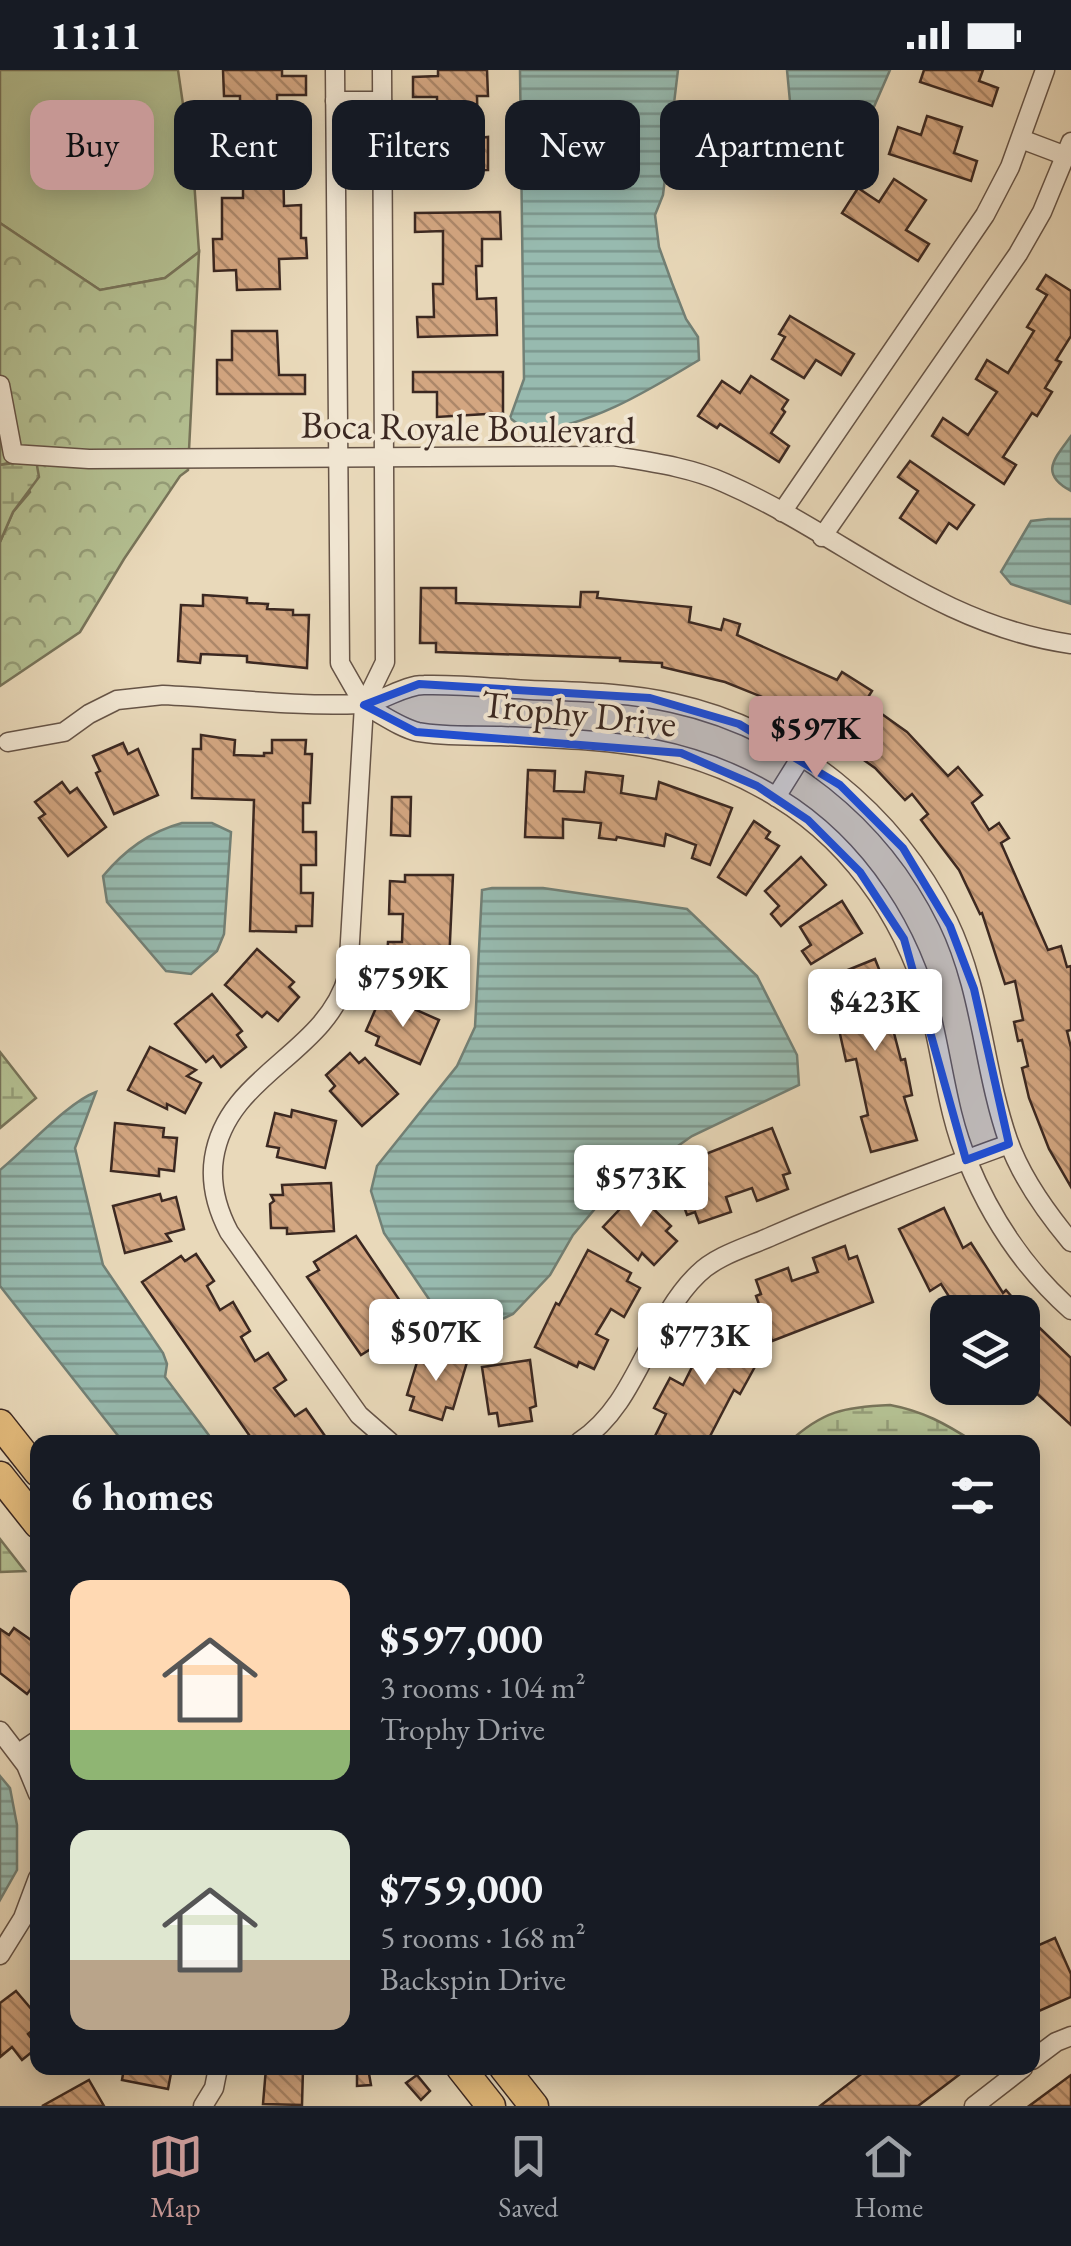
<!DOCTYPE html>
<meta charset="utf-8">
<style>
body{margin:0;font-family:"EB Garamond",serif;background:#242831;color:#f1f3f6;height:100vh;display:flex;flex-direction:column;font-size:38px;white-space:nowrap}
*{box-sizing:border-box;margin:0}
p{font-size:32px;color:#9ea1a6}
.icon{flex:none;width:55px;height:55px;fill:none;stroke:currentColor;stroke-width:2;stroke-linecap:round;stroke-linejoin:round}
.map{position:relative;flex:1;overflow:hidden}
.side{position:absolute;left:30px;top:1365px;width:1010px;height:640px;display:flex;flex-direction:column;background:#171b24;border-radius:20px;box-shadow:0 5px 25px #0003}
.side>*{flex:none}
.guide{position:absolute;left:30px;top:30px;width:1012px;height:90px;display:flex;gap:20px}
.tools{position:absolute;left:930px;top:1225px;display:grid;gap:20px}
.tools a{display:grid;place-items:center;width:110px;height:110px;border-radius:20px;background:#171b24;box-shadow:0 5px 25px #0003;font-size:50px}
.price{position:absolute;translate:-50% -85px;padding:0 22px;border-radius:10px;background:#fff;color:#222;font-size:32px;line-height:65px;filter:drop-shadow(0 2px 5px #0008)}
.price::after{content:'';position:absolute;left:50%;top:60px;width:30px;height:22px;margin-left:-15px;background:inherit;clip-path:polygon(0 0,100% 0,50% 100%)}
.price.on{background:#c59692;color:#111}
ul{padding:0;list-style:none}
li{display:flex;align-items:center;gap:30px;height:250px;padding:0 40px}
li span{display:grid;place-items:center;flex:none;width:280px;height:200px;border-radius:20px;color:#555}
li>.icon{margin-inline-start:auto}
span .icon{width:120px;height:120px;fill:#fffc;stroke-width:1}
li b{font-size:42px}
h2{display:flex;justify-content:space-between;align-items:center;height:120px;padding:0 40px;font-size:42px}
.tag{padding:0 35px;border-radius:20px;background:#171b24;box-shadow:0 5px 25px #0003;font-size:35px;line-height:90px}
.tag.on{background:#c59692;color:#111}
.status{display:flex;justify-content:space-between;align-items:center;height:70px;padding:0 50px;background:#171b24;direction:ltr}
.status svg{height:28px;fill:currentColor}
.dock{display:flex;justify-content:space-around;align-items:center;height:140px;border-top:2px solid #363941;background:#171b24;font-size:28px;color:#9ea1a6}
.dock a{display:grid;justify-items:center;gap:5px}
.dock .on{color:#c59692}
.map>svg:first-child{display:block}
.grass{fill:#b4c092;stroke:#78745a;stroke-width:2.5}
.forest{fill:url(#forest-crowns);stroke:#78745a;stroke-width:2.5}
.wetland{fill:url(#wetland-marsh);stroke:#78745a;stroke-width:2.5}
.water{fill:url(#water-rules);stroke:#728076;stroke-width:2.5}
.building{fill:url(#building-back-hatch);stroke:#3b2821;stroke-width:2.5}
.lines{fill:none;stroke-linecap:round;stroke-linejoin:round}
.street-casing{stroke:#665447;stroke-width:21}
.primary-casing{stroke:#3b2821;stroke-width:31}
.street{stroke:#f1e6d2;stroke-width:18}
.primary{stroke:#e4bc7d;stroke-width:28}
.marked{fill:#1d4ed8;fill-opacity:0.2;stroke:#1d4ed8;stroke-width:8;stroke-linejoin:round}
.labels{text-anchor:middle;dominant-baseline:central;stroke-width:8;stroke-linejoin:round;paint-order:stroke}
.street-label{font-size:38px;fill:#3b2821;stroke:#f1e6d2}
</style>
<div class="status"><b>11:11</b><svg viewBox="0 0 49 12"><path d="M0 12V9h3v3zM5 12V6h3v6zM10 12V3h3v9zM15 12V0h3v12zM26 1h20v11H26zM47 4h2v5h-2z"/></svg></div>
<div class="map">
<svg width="1071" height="2036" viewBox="0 0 1071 2036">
<defs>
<pattern id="forest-crowns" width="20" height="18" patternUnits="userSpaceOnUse" patternTransform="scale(2.5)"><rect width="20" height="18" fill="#b4c092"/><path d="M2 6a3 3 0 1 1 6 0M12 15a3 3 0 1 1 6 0" fill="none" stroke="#949c77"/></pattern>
<pattern id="wetland-marsh" width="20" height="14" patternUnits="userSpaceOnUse" patternTransform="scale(2.5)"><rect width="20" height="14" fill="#b4c092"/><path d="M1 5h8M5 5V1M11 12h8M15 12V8" fill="none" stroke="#949c77"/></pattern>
<pattern id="water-rules" width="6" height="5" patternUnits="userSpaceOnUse" patternTransform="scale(2.5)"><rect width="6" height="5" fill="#97baaf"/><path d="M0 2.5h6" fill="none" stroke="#7c978e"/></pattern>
<pattern id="building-back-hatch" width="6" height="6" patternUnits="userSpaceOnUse" patternTransform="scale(2.5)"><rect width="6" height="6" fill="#d3a681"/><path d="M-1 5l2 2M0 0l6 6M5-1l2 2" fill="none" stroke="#ac8769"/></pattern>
</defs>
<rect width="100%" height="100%" fill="#e9d9ba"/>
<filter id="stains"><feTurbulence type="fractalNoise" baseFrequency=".002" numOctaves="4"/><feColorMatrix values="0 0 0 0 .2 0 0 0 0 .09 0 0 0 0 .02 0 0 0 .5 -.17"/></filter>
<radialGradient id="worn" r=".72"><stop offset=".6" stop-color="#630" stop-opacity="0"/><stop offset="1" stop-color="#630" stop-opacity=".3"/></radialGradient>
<polygon class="grass" points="0,0 178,0 194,110 199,182 165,208 100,220 0,153"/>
<polygon class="forest" points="0,153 100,220 165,208 199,182 188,400 180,406 124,489 80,562 0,616 0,472 13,442 30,422 16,391 0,395"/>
<g class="wetland">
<polygon points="36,390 39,407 13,442 0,472 0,395"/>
<polygon points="0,982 36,1028 0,1058"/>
<path d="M890 1335C923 1341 946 1354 974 1372H789C823 1341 844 1337 890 1335Z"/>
<polygon points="0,1469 25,1501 0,1502"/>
</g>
<g class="water">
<path d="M520 0H678L663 125 655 145 659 177 672 213 686 249 698 267 699 290C646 322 591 356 528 362L510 348 524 309Z"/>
<polygon points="787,0 890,0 866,55 836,71 805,64 791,42"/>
<path d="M1071 366V421C1039 404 1054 389 1071 366Z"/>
<polygon points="1048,449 1071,449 1071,534 1011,514 1001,502 1031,451"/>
<path d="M182 753H212L231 762 224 864 217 881 191 904 166 901 107 832 103 806C125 780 149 762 182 753Z"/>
<polygon points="492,818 543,818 687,839 757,906 797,985 799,1015 692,1066 604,1128 573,1165 550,1205 513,1244 494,1253 471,1253 448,1244 433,1235 384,1163 371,1121 377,1096 457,996 475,957 482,820"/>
<path d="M96 1022 75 1078 103 1195 163 1283 167 1294 165 1307 214 1372H123L0 1216V1100C26 1079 68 1032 96 1022Z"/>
<polygon points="0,1706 10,1718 17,1755 17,1800 0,1830"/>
</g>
<g class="building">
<polygon points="223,0 282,0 282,6 306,6 306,25 277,25 278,72 302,72 302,91 283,91 284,136 301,135 301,168 306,168 307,188 279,189 280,219 237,220 236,200 214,201 213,169 222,169 222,128 243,128 243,92 231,92 231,63 240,63 240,26 224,26"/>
<polygon points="438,0 487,0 488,26 477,26 478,68 488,67 488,100 413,101 413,81 438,81 437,27 413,27 413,7 438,6"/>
<polygon points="924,0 983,0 979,11 998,18 992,36 920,12"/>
<polygon points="927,46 962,57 954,83 977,91 971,111 889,84 898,57 921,65"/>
<polygon points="894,109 926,130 906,160 929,174 918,191 842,143 858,118 879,132"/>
<polygon points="500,142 501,169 482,169 482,196 476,196 477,229 496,228 497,265 418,267 417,247 434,247 433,214 443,214 443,161 415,162 415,143"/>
<polygon points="1046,205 1071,221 1071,266 1056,290 1061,292 1045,318 1052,322 1037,346 1032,343 1003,387 1016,395 1004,414 932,366 943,348 968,365 997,322 976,309 987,290 1008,303 1034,261 1027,257 1047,225 1037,219"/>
<polygon points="790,246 854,284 841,305 816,290 804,308 772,289 785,267 779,264"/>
<polygon points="232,261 277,261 279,305 305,305 305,324 217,324 217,290 232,290"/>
<polygon points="413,302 503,302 503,343 437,347 437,322 413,322"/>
<polygon points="751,306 788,330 782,339 785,342 771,363 789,376 779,392 720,354 717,358 698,346 722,311 740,323"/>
<polygon points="910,391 974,435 957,459 949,453 936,473 900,448 918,421 898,407"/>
<polygon points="421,518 456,518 456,533 580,537 581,522 598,522 597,528 691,537 689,552 721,560 724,549 740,554 737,565 837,610 842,602 872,621 865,632 907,662 948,706 958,697 982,725 972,733 989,760 999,753 1009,768 1001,773 1048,880 1061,876 1067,897 1071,896 1071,960 1067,961 1071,978 1071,1117 1049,1079 1029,1028 1022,998 1028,996 1022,970 1018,971 1014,952 1023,950 1015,911 1005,914 982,843 980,844 959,800 921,750 928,744 912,724 905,730 875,698 847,678 849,675 772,631 725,612 662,597 662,593 620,591 620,588 436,582 436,573 420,573"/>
<polygon points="203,525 247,528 247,533 268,534 267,539 293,540 293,545 309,545 307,598 247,592 247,586 201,584 200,593 178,591 181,535 203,536"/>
<polygon points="201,665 235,670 234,685 264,686 264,683 272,683 272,670 306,670 305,684 312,684 310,733 303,733 303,762 316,762 316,795 301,795 301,823 313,823 312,856 296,856 296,862 250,861 254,730 192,728 193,679 201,679"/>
<polygon points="123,673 128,684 138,679 158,725 114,744 96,703 100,701 93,686"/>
<polygon points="528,700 555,701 554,721 584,722 586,702 623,706 621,723 656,729 659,712 732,738 710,795 692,788 696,775 666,764 664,776 617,767 616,770 599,768 601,753 563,749 563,768 525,767"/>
<polygon points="62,712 70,723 77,718 106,757 68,786 39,748 45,744 35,732"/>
<polygon points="392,727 411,727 410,766 391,765"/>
<polygon points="754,751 770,762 766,768 779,776 746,825 718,807"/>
<polygon points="801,787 826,815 781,856 771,844 779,836 765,821"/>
<polygon points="405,805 453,805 448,915 400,913 400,905 386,905 388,872 402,872 403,844 389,844 390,811 405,812"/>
<polygon points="842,831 862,863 811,894 802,881 811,875 800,857"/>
<polygon points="257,879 294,912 289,917 299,927 278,951 267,942 262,947 225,915"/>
<polygon points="875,889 896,942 901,962 894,963 901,990 905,989 912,1025 904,1027 917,1070 871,1082 861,1047 868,1045 856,989 846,991 838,955 847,953 828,908"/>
<polygon points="212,924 242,961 237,965 246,977 221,997 213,986 206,992 175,954"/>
<polygon points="379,931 393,937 396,931 439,950 420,994 376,975 379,967 366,961"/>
<polygon points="150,977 196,1000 187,1006 201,1013 185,1043 167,1034 167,1039 128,1020"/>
<polygon points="350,983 359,993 365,988 398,1024 362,1056 330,1021 335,1016 326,1005"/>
<polygon points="292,1040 336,1051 325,1098 277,1087 279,1078 267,1076 275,1043 291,1047"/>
<polygon points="115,1053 164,1058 163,1067 177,1068 174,1101 159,1099 159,1106 111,1101"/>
<polygon points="772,1058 790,1103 783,1105 788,1119 757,1131 752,1118 726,1127 731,1142 699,1153 695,1142 687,1145 670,1098"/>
<polygon points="331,1113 334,1161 287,1164 287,1158 271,1158 270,1134 274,1131 271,1125 283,1125 282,1115"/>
<polygon points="636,1122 671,1156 666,1161 677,1171 654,1195 642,1183 638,1190 603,1157"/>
<polygon points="160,1124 162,1131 176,1127 184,1159 166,1164 171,1171 125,1183 113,1136"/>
<polygon points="944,1138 963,1178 971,1173 1003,1223 1006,1220 1019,1235 1011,1242 959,1242 941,1214 930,1221 899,1159"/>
<polygon points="356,1166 417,1256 376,1281 374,1277 361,1285 307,1207 319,1200 314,1192"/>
<polygon points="845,1176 849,1189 857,1186 873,1232 772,1271 756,1226 761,1224 756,1210 788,1198 792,1211 818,1202 813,1188"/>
<polygon points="588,1180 631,1203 627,1211 640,1218 624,1247 611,1239 596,1264 608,1270 594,1299 579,1292 577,1297 535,1277 556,1233 559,1235"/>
<polygon points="196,1184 214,1211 207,1216 220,1240 233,1232 250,1261 241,1267 255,1291 268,1283 286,1310 274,1318 295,1346 306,1339 325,1366 316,1372 254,1372 142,1212 181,1186 185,1191"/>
<polygon points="1022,1241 1071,1288 1071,1355 1022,1310"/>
<polygon points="704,1257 718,1264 723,1261 763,1282 740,1324 734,1320 707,1372 652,1372 666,1344 654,1338 670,1308 683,1315 695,1291 689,1287"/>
<polygon points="421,1279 467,1292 453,1339 446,1337 442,1350 410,1340 414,1327 407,1325"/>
<polygon points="530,1290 536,1336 530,1338 532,1351 499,1356 497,1343 489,1344 482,1297"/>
<polygon points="14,1558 38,1575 38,1610 27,1624 0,1603 0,1559 9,1565"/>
<polygon points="1055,1868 1071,1904 1071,1927 1032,1944 1032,1878"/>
<polygon points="16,1921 38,1947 38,1956 28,1964 38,1977 22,1990 12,1977 0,1987 0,1933"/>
<polygon points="124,1998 172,1998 168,2019 122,2010"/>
<polygon points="266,1998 303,1999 302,2035 263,2034"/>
<polygon points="357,1998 368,1998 371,2015 357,2016"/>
<polygon points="869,1998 968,1998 918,2036 820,2036"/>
<polygon points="417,2005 430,2021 421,2030 406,2013"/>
<polygon points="1071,2005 1071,2036 1029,2036"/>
<polygon points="89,2010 104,2036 42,2036"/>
</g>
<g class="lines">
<g class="street-casing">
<g id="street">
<polyline points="335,0 340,593 364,635"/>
<path d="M382 0 385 592 364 635 348 905C326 985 227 1004 214 1088 210 1114 217 1139 229 1162L359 1345 390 1372"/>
<polyline points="335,31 382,31"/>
<polyline points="1021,69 1066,86"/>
<path d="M0 315 13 384 89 389 613 386C650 392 690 397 725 413 844 465 935 555 1071 574"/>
<polyline points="782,442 985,145 1010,97 1045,0"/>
<polyline points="822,467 1018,184 1042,142 1071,72"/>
<path d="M364 635C380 643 400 658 418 662 444 667 475 665 501 666 607 671 684 670 778 728 858 777 912 862 933 953 944 1000 949 1048 968 1092 991 1148 1026 1200 1071 1240"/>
<path d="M8 672 64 662 89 644 117 630 163 625C227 628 296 637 360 634 382 633 402 615 424 615 459 614 495 618 530 620 578 622 626 622 673 633 792 659 895 742 948 851 982 921 983 998 1008 1070 1021 1107 1046 1142 1071 1172"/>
<polyline points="776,727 801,687"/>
<path d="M579 1372C638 1334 648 1252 698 1204 717 1185 748 1177 772 1166 850 1132 930 1103 1009 1074"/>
<polyline points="0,1661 26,1695 38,1724"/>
<polyline points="19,1683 38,1670"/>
<polyline points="0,1885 23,1848 38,1808"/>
<polyline points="1032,1990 1056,1972 1071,1966"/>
<polyline points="203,2036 214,2018 218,1998"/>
<polyline points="974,2036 1023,1998"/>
</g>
</g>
<g class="primary-casing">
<g id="primary">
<polyline points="0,1354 38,1402"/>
<polyline points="0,1406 38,1454"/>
<polyline points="461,1998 491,2036"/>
<polyline points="504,1998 534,2036"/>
</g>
</g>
<use href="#street" class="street"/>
<use href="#primary" class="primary"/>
</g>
<path class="marked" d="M419 614 650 628 739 654 840 715 903 778 950 856 974 919 1009 1074 966 1090 904 869 860 802 808 750 757 716 681 683 416 662 364 635Z"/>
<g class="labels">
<g class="street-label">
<text transform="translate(468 357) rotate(1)">Boca Royale Boulevard</text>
<text transform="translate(579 643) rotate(6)">Trophy Drive</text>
</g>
</g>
<rect width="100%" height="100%" filter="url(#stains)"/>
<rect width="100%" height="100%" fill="url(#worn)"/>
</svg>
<div class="tools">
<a><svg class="icon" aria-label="layers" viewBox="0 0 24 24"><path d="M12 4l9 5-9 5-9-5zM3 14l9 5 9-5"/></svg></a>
</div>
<b class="price on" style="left:816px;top:711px">$597K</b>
<b class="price" style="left:403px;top:960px">$759K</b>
<b class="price" style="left:875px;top:984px">$423K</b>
<b class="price" style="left:641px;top:1160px">$573K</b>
<b class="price" style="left:436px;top:1314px">$507K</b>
<b class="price" style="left:705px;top:1318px">$773K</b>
<div class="guide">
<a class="tag on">Buy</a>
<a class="tag">Rent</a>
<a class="tag">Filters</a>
<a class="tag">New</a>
<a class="tag">Apartment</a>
</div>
<section class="side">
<h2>6 homes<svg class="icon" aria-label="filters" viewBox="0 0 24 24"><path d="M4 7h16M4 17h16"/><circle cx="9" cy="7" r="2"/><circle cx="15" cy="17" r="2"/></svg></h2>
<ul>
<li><span style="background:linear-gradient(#ffd9b3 75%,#8fb573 0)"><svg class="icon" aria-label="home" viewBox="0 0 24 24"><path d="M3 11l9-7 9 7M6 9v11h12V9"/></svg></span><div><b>$597,000</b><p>3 rooms · 104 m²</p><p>Trophy Drive</p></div></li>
<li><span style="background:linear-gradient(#dfe7d0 65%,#b9a48a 0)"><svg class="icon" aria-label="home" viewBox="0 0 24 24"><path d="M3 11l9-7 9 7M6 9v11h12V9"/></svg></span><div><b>$759,000</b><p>5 rooms · 168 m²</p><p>Backspin Drive</p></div></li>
</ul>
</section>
</div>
<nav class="dock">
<a class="on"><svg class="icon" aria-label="map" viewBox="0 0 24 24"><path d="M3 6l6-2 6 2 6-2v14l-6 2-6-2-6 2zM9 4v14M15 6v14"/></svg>Map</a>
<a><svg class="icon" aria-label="saved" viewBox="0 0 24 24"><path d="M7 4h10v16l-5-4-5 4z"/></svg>Saved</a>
<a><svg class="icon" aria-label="home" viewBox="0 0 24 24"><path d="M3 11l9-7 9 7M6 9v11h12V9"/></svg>Home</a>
</nav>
